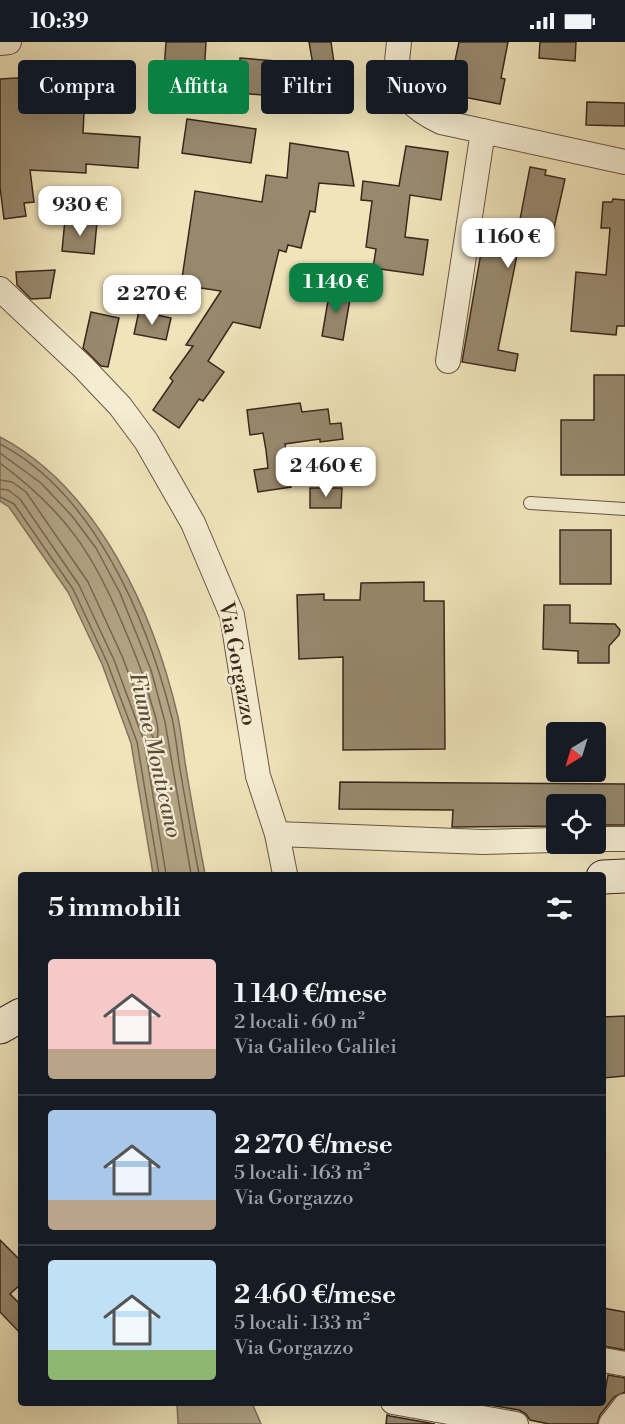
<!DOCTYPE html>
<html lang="it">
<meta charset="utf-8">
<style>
body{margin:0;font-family:"Libre Bodoni",serif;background:#242831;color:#f1f3f6;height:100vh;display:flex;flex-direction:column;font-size:22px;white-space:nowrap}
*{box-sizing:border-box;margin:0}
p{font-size:20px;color:#9ea1a6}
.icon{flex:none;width:33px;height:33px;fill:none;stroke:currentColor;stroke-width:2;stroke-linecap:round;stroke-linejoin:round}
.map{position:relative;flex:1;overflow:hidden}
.sheet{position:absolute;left:18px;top:830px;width:588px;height:534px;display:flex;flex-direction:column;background:#171b24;border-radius:6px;box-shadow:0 6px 24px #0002}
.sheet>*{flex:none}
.guide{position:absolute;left:18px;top:18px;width:590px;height:54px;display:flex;gap:12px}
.needle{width:39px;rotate:218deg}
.fabs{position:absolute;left:546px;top:680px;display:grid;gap:12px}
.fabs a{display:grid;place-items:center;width:60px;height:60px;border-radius:6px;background:#171b24;box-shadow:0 6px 24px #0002;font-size:30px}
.price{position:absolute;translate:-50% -51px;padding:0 14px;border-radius:12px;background:#fff;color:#222;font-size:20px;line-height:39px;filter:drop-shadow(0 2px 3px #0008)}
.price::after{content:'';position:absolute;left:50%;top:36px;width:18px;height:14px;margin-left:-9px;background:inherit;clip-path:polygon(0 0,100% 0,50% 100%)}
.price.current{background:#0b8043;color:#fff}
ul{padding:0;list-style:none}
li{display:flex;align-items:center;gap:18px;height:150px;padding:0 30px}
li+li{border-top:2px solid #363941}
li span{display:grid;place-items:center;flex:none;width:168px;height:120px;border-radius:6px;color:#555}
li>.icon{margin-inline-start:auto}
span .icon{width:72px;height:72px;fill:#fffc;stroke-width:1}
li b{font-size:26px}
h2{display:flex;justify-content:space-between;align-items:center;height:72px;padding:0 30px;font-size:26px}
.pill{padding:0 21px;border-radius:6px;background:#171b24;box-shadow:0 6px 24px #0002;font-size:21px;line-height:54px}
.pill.current{background:#0b8043;color:#fff}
.status{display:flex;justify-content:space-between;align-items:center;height:42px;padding:0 30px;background:#171b24;direction:ltr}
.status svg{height:16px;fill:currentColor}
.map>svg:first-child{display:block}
.water{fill:#b2a485;stroke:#82725b;stroke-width:1.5}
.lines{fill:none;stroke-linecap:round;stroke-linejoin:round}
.shore{stroke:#766650;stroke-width:1.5}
.building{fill:#98896e;stroke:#39271b;stroke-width:1.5}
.lane-casing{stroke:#675643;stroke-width:14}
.street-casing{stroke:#675643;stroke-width:26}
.secondary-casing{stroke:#39271b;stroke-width:35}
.lane{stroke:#f5edd3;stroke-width:12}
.street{stroke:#f5edd3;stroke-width:24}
.secondary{stroke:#f5edd3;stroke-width:33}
.labels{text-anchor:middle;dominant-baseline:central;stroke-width:4.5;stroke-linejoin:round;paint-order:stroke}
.street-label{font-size:21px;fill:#39271b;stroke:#f5edd3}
.water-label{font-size:22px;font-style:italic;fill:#5d4c3b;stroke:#f5edd3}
</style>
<div class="status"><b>10:39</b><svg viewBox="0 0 49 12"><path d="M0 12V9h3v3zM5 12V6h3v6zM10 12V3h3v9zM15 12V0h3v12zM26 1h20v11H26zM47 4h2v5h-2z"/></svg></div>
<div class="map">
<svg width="625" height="1382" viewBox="0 0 625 1382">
<rect width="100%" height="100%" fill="#f0e4bb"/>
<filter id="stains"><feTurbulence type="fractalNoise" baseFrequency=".00333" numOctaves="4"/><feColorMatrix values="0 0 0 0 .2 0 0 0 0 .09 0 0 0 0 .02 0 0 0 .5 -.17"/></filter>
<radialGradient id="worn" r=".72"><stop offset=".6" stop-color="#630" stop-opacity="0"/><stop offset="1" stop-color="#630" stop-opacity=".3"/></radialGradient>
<g class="water">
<path d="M0 395C99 447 154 572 178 675 181 690 183 706 185 720 191 758 198 795 205 832H153L131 701 102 622 68 550 9 465 0 459Z"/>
<polygon points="177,1361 252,1361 261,1382 178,1382"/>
</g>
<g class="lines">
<g class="shore">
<path d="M0 402C95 452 147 577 172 676 175 690 177 706 179 721 185 758 192 795 199 832"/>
<polyline points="0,411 41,441 72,474 96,506 120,551 151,628 165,680 191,832"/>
<path d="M0 421C66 470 94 512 125 588 134 609 143 630 149 653 152 666 161 685 157 697L153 696 122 614 88 540 26 450 12 440 0 438"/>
<polyline points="0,447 8,448 20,457 79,543 114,618 144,699 166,832"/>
<polyline points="0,455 14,462 73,547 107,620 137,700 159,832"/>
</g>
</g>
<g class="building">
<polygon points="166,0 206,0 203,48 163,43"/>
<polygon points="309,0 331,0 338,49 318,52"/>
<polygon points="459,0 508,0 501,36 505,37 500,62 448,52"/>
<polygon points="540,0 576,0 575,19 539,16"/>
<polygon points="240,16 276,19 274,54 238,51"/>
<polygon points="33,35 34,47 85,49 83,91 140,95 138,126 86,122 86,131 30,128 34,160 24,161 26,174 4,177 0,145 0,37"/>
<polygon points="587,60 625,61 625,84 586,83"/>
<polygon points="187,77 256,87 251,121 182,111"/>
<polygon points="290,101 348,110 354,144 319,141 315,170 310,169 301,206 288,203 286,210 279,208 260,286 233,280 208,319 224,330 203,359 199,357 179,386 153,368 173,339 170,336 193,304 186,303 221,249 181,243 195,149 262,160 266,133 287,136"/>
<polygon points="406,104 448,110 441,158 410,153 405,195 428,198 423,233 373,226 376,207 366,205 372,159 361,158 363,139 399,144"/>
<polygon points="530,125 546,128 545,133 565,137 549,208 519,203 498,308 518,312 515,329 462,320 482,205 480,205 483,182 518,188"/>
<polygon points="613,157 625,158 625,284 617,284 616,293 571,289 576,230 606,233 610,186 601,186 603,160 612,160"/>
<polygon points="65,177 97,180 94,212 62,209"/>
<polygon points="55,228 50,256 31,257 17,243 16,230"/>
<polygon points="330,247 351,251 343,298 322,294"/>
<polygon points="139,269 171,276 166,298 134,292"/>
<polygon points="91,270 119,276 108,325 101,324 83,306"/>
<polygon points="594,333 625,333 625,433 561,433 561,378 594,378"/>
<polygon points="300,361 302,370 328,367 330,382 341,381 343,397 320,400 320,397 285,402 291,445 258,450 254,428 268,426 266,408 263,391 250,393 247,368"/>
<polygon points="310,446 342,446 341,466 310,466"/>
<rect x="560" y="488" width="51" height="54"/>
<polygon points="424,540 424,559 444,559 445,707 343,708 343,615 299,617 297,553 324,552 324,558 360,558 361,541"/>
<polygon points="544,563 570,563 570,581 615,582 620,588 619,593 609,604 609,621 578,621 578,609 543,607"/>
<polygon points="340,740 625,742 625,783 596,783 596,762 556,762 556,784 452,785 453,768 339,767"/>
<polygon points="625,974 625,1034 603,1036 603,975"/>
<polygon points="0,1198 21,1219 21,1242 10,1252 21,1263 21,1292 0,1270"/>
<polygon points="603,1266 625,1270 625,1308 603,1304"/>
<polygon points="608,1333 625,1336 625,1350 614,1355 600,1373 597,1382 549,1382 530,1378 526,1372 519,1368 484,1362 603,1360"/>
<polygon points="387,1373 390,1374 435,1382 386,1382"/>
</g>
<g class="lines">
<g class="lane-casing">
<polyline id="lane" points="530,461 625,467"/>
</g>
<g class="street-casing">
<g id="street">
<path d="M399 0C398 11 396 23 397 33 400 56 422 71 441 80L625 120"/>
<polyline points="0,1 9,0"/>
<polyline points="0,247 83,325 120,364 146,399 193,481 232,573 258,734 277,792 285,832"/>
<polyline points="448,319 483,89"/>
<polyline points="277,792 483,800 556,798"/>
<polyline points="596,797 625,797"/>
<polyline points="603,1318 625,1322"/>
<polyline points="393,1360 516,1382"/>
<polyline points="611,1382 625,1364"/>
</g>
</g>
<g class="secondary-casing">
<g id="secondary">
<polyline points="603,835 625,834"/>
<polyline points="0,985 21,973"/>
</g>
</g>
<use href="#lane" class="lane"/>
<use href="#street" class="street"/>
<use href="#secondary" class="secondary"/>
</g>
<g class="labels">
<g class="street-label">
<text transform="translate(237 622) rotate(79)">Via Gorgazzo</text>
</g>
<g class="water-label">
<text transform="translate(155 713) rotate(77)">Fiume Monticano</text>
</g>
</g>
<rect width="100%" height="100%" filter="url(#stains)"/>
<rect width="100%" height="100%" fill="url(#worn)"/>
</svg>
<div class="fabs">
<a><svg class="needle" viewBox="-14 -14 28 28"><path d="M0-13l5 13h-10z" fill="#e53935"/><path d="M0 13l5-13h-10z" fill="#9ea1a6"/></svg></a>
<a><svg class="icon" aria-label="locate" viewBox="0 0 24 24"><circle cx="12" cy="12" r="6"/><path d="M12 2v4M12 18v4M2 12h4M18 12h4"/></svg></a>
</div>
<b class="price" style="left:80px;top:195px">930 €</b>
<b class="price" style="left:508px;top:227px">1 160 €</b>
<b class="price current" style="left:336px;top:272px">1 140 €</b>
<b class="price" style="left:152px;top:284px">2 270 €</b>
<b class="price" style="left:326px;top:456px">2 460 €</b>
<div class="guide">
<a class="pill">Compra</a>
<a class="pill current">Affitta</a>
<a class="pill">Filtri</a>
<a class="pill">Nuovo</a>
</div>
<section class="sheet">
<h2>5 immobili<svg class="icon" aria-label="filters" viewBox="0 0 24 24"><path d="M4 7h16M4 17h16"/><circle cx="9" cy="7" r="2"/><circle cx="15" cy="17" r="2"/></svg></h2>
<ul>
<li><span style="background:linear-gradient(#f6c9c9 75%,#b9a48a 0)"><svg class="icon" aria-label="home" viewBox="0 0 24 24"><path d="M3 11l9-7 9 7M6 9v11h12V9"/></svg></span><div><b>1 140 €/mese</b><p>2 locali · 60 m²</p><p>Via Galileo Galilei</p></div></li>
<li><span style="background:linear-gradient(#a9c7e8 75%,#b9a48a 0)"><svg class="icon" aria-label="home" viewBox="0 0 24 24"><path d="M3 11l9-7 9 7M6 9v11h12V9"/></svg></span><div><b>2 270 €/mese</b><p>5 locali · 163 m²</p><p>Via Gorgazzo</p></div></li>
<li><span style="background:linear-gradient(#bfe0f5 75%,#8fb573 0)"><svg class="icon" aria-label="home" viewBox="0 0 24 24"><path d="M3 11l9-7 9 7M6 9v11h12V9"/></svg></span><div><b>2 460 €/mese</b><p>5 locali · 133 m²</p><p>Via Gorgazzo</p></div></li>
</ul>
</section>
</div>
